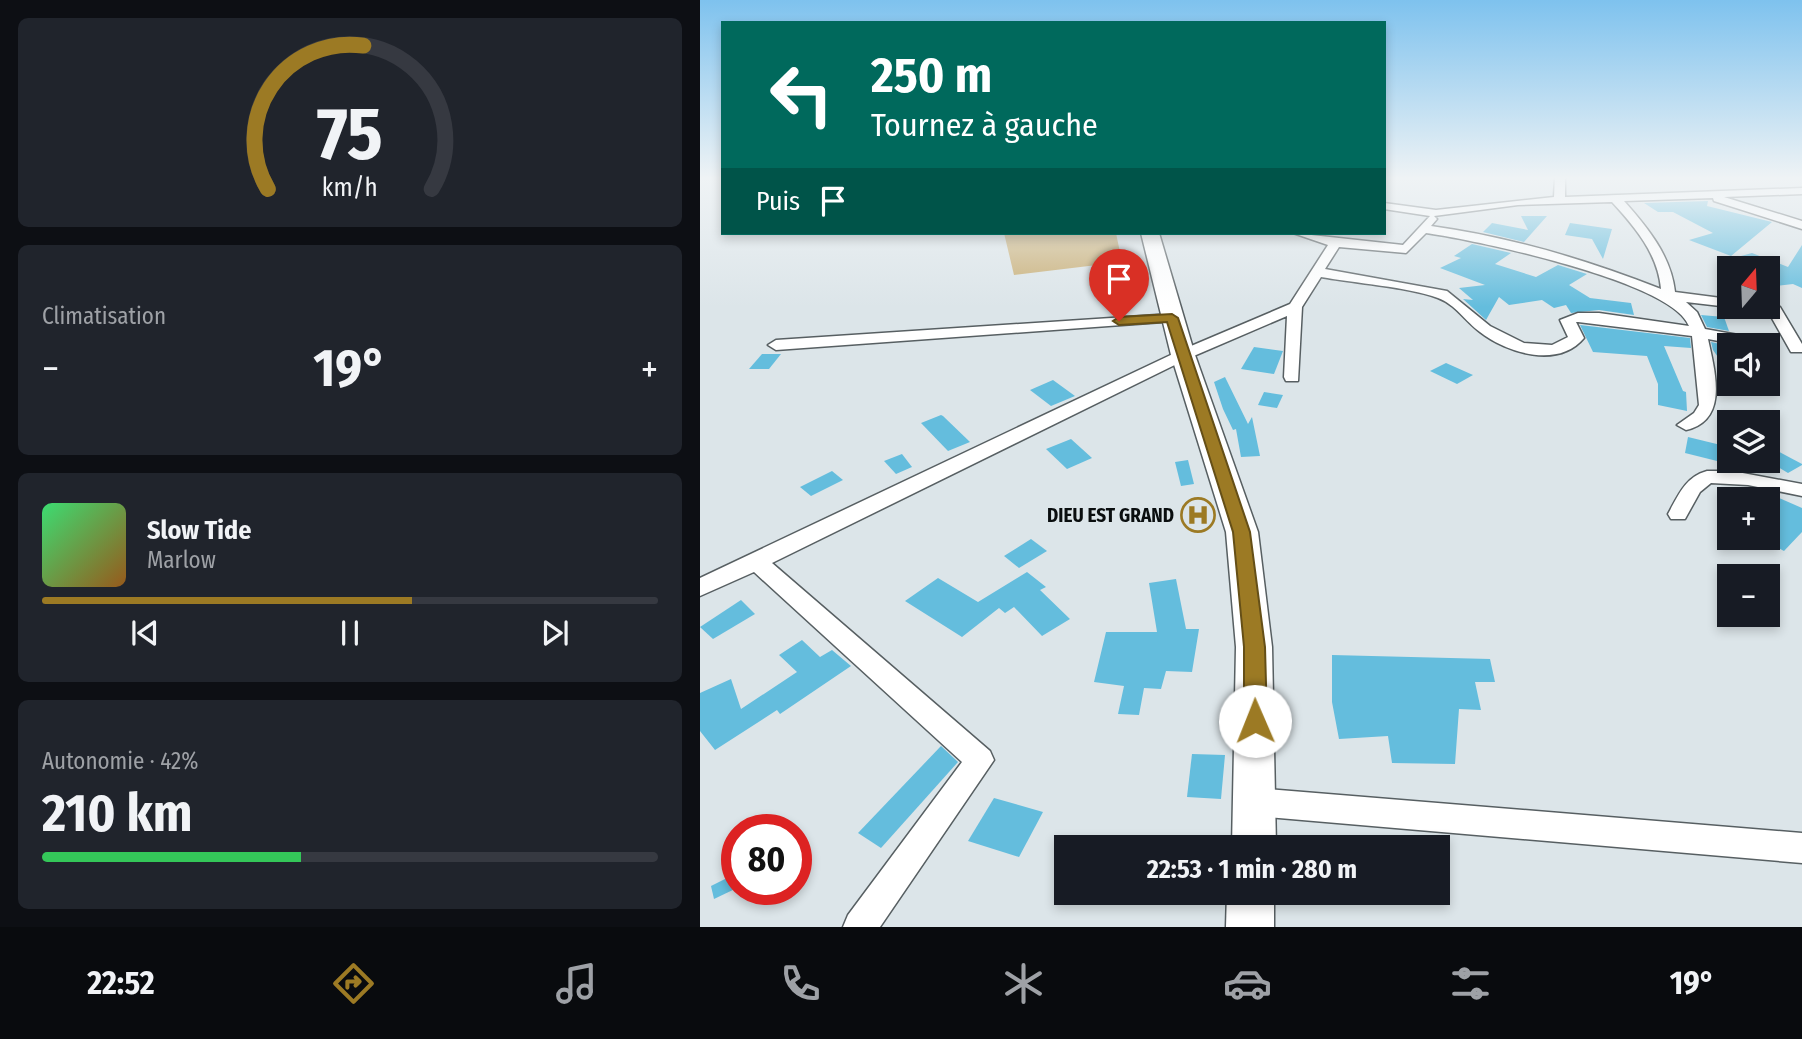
<!DOCTYPE html>
<html lang="fr">
<head>
<meta charset="utf-8">
<style>
	:root { --surface:#171b24; --page:#20242c; --text:#f1f3f6; --muted:#9ea1a6; --line:#363941; --accent:#9c7a24 }
	body { margin:0; font-family:"Fira Sans Condensed",sans-serif; background:var(--page); color:var(--text); height:100vh; display:flex; flex-direction:column; font-size:26px; white-space:nowrap }
	* { box-sizing:border-box; margin:0 }
	p { font-size:23px; color:var(--muted) }
	.icon { flex:none; width:38px; height:38px; fill:none; stroke:currentColor; stroke-width:2; stroke-linecap:round; stroke-linejoin:round }
	.map { position:relative; flex:1; overflow:hidden }
	.sheet { display:flex; flex-direction:column; gap:18px; padding:18px; background:#0d0f14; width:700px }
	.sheet>* { flex:none }
	.guide { position:absolute; left:21px; top:21px; width:665px; height:214px; border-radius:0px; box-shadow:0 4px 10px #0003; background:#00695c; color:#fff; overflow:hidden }
	.needle { width:46px; rotate:19deg }
	.buttons { position:absolute; left:1017px; top:256px; display:grid; gap:14px }
	.buttons a { display:grid; place-items:center; width:63px; height:63px; border-radius:0px; background:var(--surface); box-shadow:0 4px 10px #0003; font-size:35px }
	.speed { position:absolute; left:21px; top:814px; display:flex; gap:14px; font-size:35px; font-weight:700; text-align:center }
	.speed>* { display:grid; place-content:center; width:91px; height:91px; border-radius:50%; background:var(--surface); box-shadow:0 4px 10px #0003; line-height:1 }
	.speed .limit { border:10px solid #d22; background:#fff; color:#111 }
	.pin { position:absolute; display:grid; place-items:center; width:60px; height:60px; color:#fff; margin:-72px -30px; border-radius:50% 50% 50% 0; rotate:-45deg; box-shadow:0 0 7px #0007 }
	.pin .icon { rotate:45deg }
	.me { position:absolute; width:77px; margin:-38px; rotate:359deg; stroke-linejoin:round; filter:drop-shadow(0 0 5px #0008) }
	.turn { display:flex; align-items:center; gap:24px; height:147px; padding:0 35px; font-size:32px }
	.turn .icon { width:91px; height:91px; stroke-width:2.5 }
	.turn b { display:block; font-size:49px; line-height:60px }
	.then { display:flex; align-items:center; height:66px; padding:0 35px; background:#0003; gap:14px; font-size:26px }
	.big { font-size:52px; font-weight:700; line-height:1.1 }
	.sheet .card { flex:1; display:flex; flex-direction:column; justify-content:center; gap:10px; min-width:0; padding:0 24px; border-radius:10px; background:var(--page) }
	.sheet .dial { align-items:center; gap:0 }
	.dial svg { height:182px; overflow:visible; fill:none; stroke:var(--line); stroke-width:7; stroke-linecap:round; text-anchor:middle }
	.dial text { fill:var(--text); stroke:none }
	.song { display:flex; align-items:center; gap:21px }
	.cover { width:84px; height:84px; border-radius:10px; background:linear-gradient(135deg,hsl(140 70% 55%),hsl(30 70% 35%)) }
	.played { height:7px; border-radius:4px; background:linear-gradient(90deg,var(--accent) 60%,var(--line) 60%) }
	.keys { display:flex; justify-content:space-around; direction:ltr }
	.heat { display:flex; justify-content:space-between; align-items:center; font-size:38px; direction:ltr }
	.charge { height:10px; border-radius:5px; background:linear-gradient(90deg,#34c759 42%,var(--line) 0) }
	.trip { position:absolute; left:354px; top:835px; width:396px; height:70px; border-radius:0px; background:var(--surface); box-shadow:0 4px 10px #0003; font-weight:700; line-height:70px; text-align:center }
	.dock { display:flex; height:112px; justify-content:space-around; align-items:center; background:#090b0e; color:var(--muted) }
	.dock .icon { width:49px; height:49px }
	.dock .current { color:var(--accent) }
	.dock b { font-size:32px; color:var(--text) }
	main { display:flex; flex:1; min-height:0 }
	.map>svg:first-child { display:block }
	.green { fill:#c8ae75 }
	.building { fill:#64bddd }
	.lines { fill:none; stroke-linecap:round; stroke-linejoin:round }
	.minor-casing { stroke:#575f62; stroke-width:3 }
	.highway-casing { stroke:#575f62; stroke-width:3 }
	.minor { fill:#fff; fill-rule:evenodd }
	.highway { fill:#fff; fill-rule:evenodd }
	.route { fill:#9c7a24; stroke:#654f17; stroke-width:2 }
	.labels { text-anchor:middle; stroke-width:7; stroke-linejoin:round; paint-order:stroke }
	.poi-label { font-size:19px; font-weight:bold; fill:#0a0e0f; stroke:#dce5e9; text-anchor:end }
</style>
</head>
<body>
<main>
<section class="sheet">
<div class="card dial"><svg viewBox="0 0 100 80">
<path d="M14 69A42 42 0 1 1 86 69"/>
<path d="M14 69A42 42 0 0 1 56 6" stroke="#9c7a24"/>
<text x="50" y="56" font-size="32" font-weight="700">75</text>
<text x="50" y="72" font-size="11">km/h</text>
</svg></div>
<div class="card"><p>Climatisation</p>
<div class="heat"><a>−</a><b class="big">19°</b><a>+</a></div>
</div>
<div class="card">
<div class="song"><i class="cover"></i><div><b>Slow Tide</b><p>Marlow</p></div></div>
<div class="played"></div>
<div class="keys"><svg class="icon" aria-label="previous" viewBox="0 0 24 24"><path d="M18 5L8 12l10 7zM5 5v14"/></svg><svg class="icon" aria-label="pause" viewBox="0 0 24 24"><path d="M8 5v14M16 5v14"/></svg><svg class="icon" aria-label="next" viewBox="0 0 24 24"><path d="M6 5l10 7-10 7zM19 5v14"/></svg></div>
</div>
<div class="card"><p>Autonomie · 42%</p><b class="big">210 km</b><div class="charge"></div></div>
</section>
<div class="map">
<svg width="1102" height="927" viewBox="0 0 1102 927">
	<rect width="100%" height="100%" fill="#dce5e9"/>
	<polygon class="green" points="304,233 416,233 422,262 314,275"/>
	<g class="building">
		<polygon points="1008,201 1007,206 1072,222 1031,256 989,240 1013,233 973,212 958,212 944,203"/>
		<polygon points="821,216 847,216 824,242 783,232 792,223 828,230"/>
		<polygon points="870,223 912,229 903,259 892,239 865,235"/>
		<polygon points="772,244 811,253 795,264 836,277 858,265 887,274 869,285 890,298 931,303 934,315 899,310 871,313 866,305 854,308 842,300 809,305 799,297 786,320 763,299 773,300 759,288 785,285 740,268 761,258 754,256"/>
		<polygon points="1102,245 1102,288 1093,284 1075,286 1068,281 1068,268 1048,268 1030,259 1052,253 1088,267"/>
		<polygon points="1001,315 1024,317 1029,331 1007,327"/>
		<polygon points="880,325 990,338 991,348 964,346 983,391 986,392 987,411 958,405 958,384 947,356 893,352"/>
		<polygon points="1011,342 1029,346 1029,373 1013,350"/>
		<polygon points="554,347 583,351 574,374 541,369"/>
		<polygon points="62,354 81,354 69,369 49,369"/>
		<polygon points="746,363 773,375 757,384 730,371"/>
		<polygon points="525,377 548,424 552,417 560,456 541,457 536,429 533,430 523,409 514,382"/>
		<polygon points="353,380 375,396 351,406 330,390"/>
		<polygon points="564,392 583,395 577,408 558,405"/>
		<polygon points="241,415 243,416 270,442 248,451 221,423"/>
		<polygon points="988,437 1029,447 1029,464 985,453"/>
		<polygon points="371,439 392,458 367,469 346,449"/>
		<polygon points="1068,446 1102,464 1102,465 1088,473 1068,461"/>
		<polygon points="202,454 212,467 196,474 184,461"/>
		<polygon points="488,460 494,484 481,486 475,462"/>
		<polygon points="132,471 143,480 111,496 100,487"/>
		<polygon points="1068,493 1102,508 1102,532 1084,551 1068,542"/>
		<polygon points="331,539 347,551 319,568 304,556"/>
		<polygon points="327,572 346,587 340,590 370,619 342,636 314,607 305,613 299,608 262,637 205,601 238,578 278,602"/>
		<polygon points="476,579 486,629 499,629 492,672 466,671 461,689 444,688 439,715 418,714 424,686 394,682 406,632 457,632 449,583"/>
		<polygon points="41,600 55,614 13,639 0,627"/>
		<polygon points="102,640 120,657 132,650 151,666 80,714 77,710 15,750 0,731 0,693 31,679 41,709 97,672 79,655"/>
		<polygon points="632,655 790,659 795,682 775,682 781,710 759,709 755,764 692,763 688,736 639,739 632,702"/>
		<polygon points="241,746 258,762 181,848 158,833"/>
		<polygon points="492,754 525,755 521,799 487,797"/>
		<polygon points="294,798 343,812 319,857 268,841"/>
		<polygon points="37,873 37,888 14,899 11,886"/>
	</g>
	<g class="lines">
		<g class="minor-casing">
			<g id="minor">
				<path d="M855,177H865V197L1102,188V194L1024,197L1102,221V229L1014,201L1013,198L924,201C948,228 971,256 975,292L1029,299V306H1033L1029,307L986,302L997,312L1005,329L1066,340L1074,345L1068,349V345H1040L1008,339C1015,372 1029,420 986,430L977,425L994,413L999,405L992,336L878,322H876L884,338C858,369 807,353 780,332C766,322 755,304 738,298C708,287 654,283 621,277L602,307L598,381H586L584,377L587,316L489,358L72,563L290,751L294,760L180,927H143L148,915L262,762L54,572L0,596V578L477,352L590,304L628,245L593,233L703,245L730,216L684,209V203L736,210L854,197ZM912,202C935,227 958,254 961,289C888,260 810,237 731,226L737,219L734,216L818,205ZM726,233C775,240 972,281 989,326L899,313H878L860,320L868,337L852,345L824,343L790,326L747,291L625,269L639,247L706,253Z"/>
				<polygon points="1068,304 1080,307 1102,344 1102,352 1091,352 1069,313 1053,306 1068,306"/>
				<polygon points="472,314 477,315 477,321 76,350 68,345 76,340"/>
				<path d="M1007,471H1032L1102,484V496L1048,485L1011,483L1000,492L985,519H971L968,514C978,496 985,477 1007,471Z"/>
				<polygon points="556,788 1102,833 1102,863 556,816 546,812 541,802 546,792"/>
			</g>
		</g>
		<g class="highway-casing">
			<g id="highway">
				<polygon points="441,233 459,233 495,355 558,532 572,647 576,847 532,847 536,647 526,532 471,355"/>
				<polygon points="527,892 574,892 574,927 526,927"/>
			</g>
		</g>
		<use href="#minor" class="minor"/>
		<use href="#highway" class="highway"/>
	</g>
	<linearGradient id="sky" x2="0" y2="1"><stop stop-color="#7ec2ee"/><stop offset="0.58" stop-color="#eff3f5"/><stop offset="1" stop-color="#eff3f5" stop-opacity="0"/></linearGradient>
	<rect width="1102" height="307" fill="url(#sky)"/>
	<polygon class="route" points="472,314 478,318 550,532 565,647 567,721 563,728 555,731 548,728 544,721 544,647 533,532 467,322 419,325 413,321 419,317"/>
	<defs>
		<g id="hospital-ring" transform="scale(1.75)"><circle r="9.5" fill="#dce5e9" stroke="#9c7a24" stroke-width="1.5"/><path d="M-5-5h3v3.5h4V-5h3V5h-3V1.5h-4V5h-3Z" fill="#9c7a24"/></g>
	</defs>
	<g fill-rule="evenodd">
		<use href="#hospital-ring" x="498" y="515"/>
	</g>
	<g class="labels">
		<g class="poi-label">
			<text x="474" y="522">DIEU EST GRAND</text>
		</g>
	</g>
</svg>
<div class="buttons">
<a><svg class="needle" viewBox="-14 -14 28 28"><path d="M0-13l5 13h-10z" fill="#e53935"/><path d="M0 13l5-13h-10z" fill="#9ea1a6"/></svg></a>
<a><svg class="icon" aria-label="sound" viewBox="0 0 24 24"><path d="M4 9h4l5-4v14l-5-4H4zM17 9q2 3 0 6"/></svg></a>
<a><svg class="icon" aria-label="layers" viewBox="0 0 24 24"><path d="M12 4l9 5-9 5-9-5zM3 14l9 5 9-5"/></svg></a>
<a>+</a>
<a>−</a>
</div>
<div class="speed"><div class="limit">80</div></div>
<div class="pin" style="left:419px;top:321px;background:#d93025"><svg class="icon" aria-label="arrive" viewBox="0 0 24 24"><path d="M6 21V4h12l-3 4 3 4H6"/></svg></div>
<svg class="me" style="left:555px;top:721px" viewBox="-20 -20 40 40"><circle r="19" fill="#fff"/><path d="M0-13L10 11 0 6-10 11z" fill="#9c7a24"/></svg>
<div class="trip">22:53 · 1 min · 280 m</div>
<div class="guide">
<div class="turn"><svg class="icon" aria-label="left" viewBox="0 0 24 24"><path d="M17 20v-9H6M10 6l-5 5 5 5"/></svg><div><b>250 m</b>Tournez à gauche</div></div>
<div class="then">Puis<svg class="icon" aria-label="arrive" viewBox="0 0 24 24"><path d="M6 21V4h12l-3 4 3 4H6"/></svg></div>
</div>
</div>
</main>
<nav class="dock">
<b>22:52</b>
<svg class="icon current" aria-label="directions" viewBox="0 0 24 24"><path d="M12 3l9 9-9 9-9-9zM9 14v-3h6M13 9l2 2-2 2"/></svg>
<svg class="icon" aria-label="music" viewBox="0 0 24 24"><path d="M9 18V5l10-2v13"/><circle cx="6" cy="18" r="3"/><circle cx="16" cy="16" r="3"/></svg>
<svg class="icon" aria-label="phone" viewBox="0 0 24 24"><path d="M5 4h4l2 5-3 2q2 4 5 5l2-3 5 2v4C11 20 4 13 5 4z"/></svg>
<svg class="icon" aria-label="climate" viewBox="0 0 24 24"><path d="M12 3v18M4 7l16 10M4 17L20 7"/></svg>
<svg class="icon" aria-label="car" viewBox="0 0 24 24"><path d="M5 17H2v-5l4-1 3-4h7l3 4 3 1v5h-3M9 17h6M6 11h13"/><circle cx="7" cy="17" r="2"/><circle cx="17" cy="17" r="2"/></svg>
<svg class="icon" aria-label="filters" viewBox="0 0 24 24"><path d="M4 7h16M4 17h16"/><circle cx="9" cy="7" r="2"/><circle cx="15" cy="17" r="2"/></svg>
<b>19°</b>
</nav>
</body>
</html>
